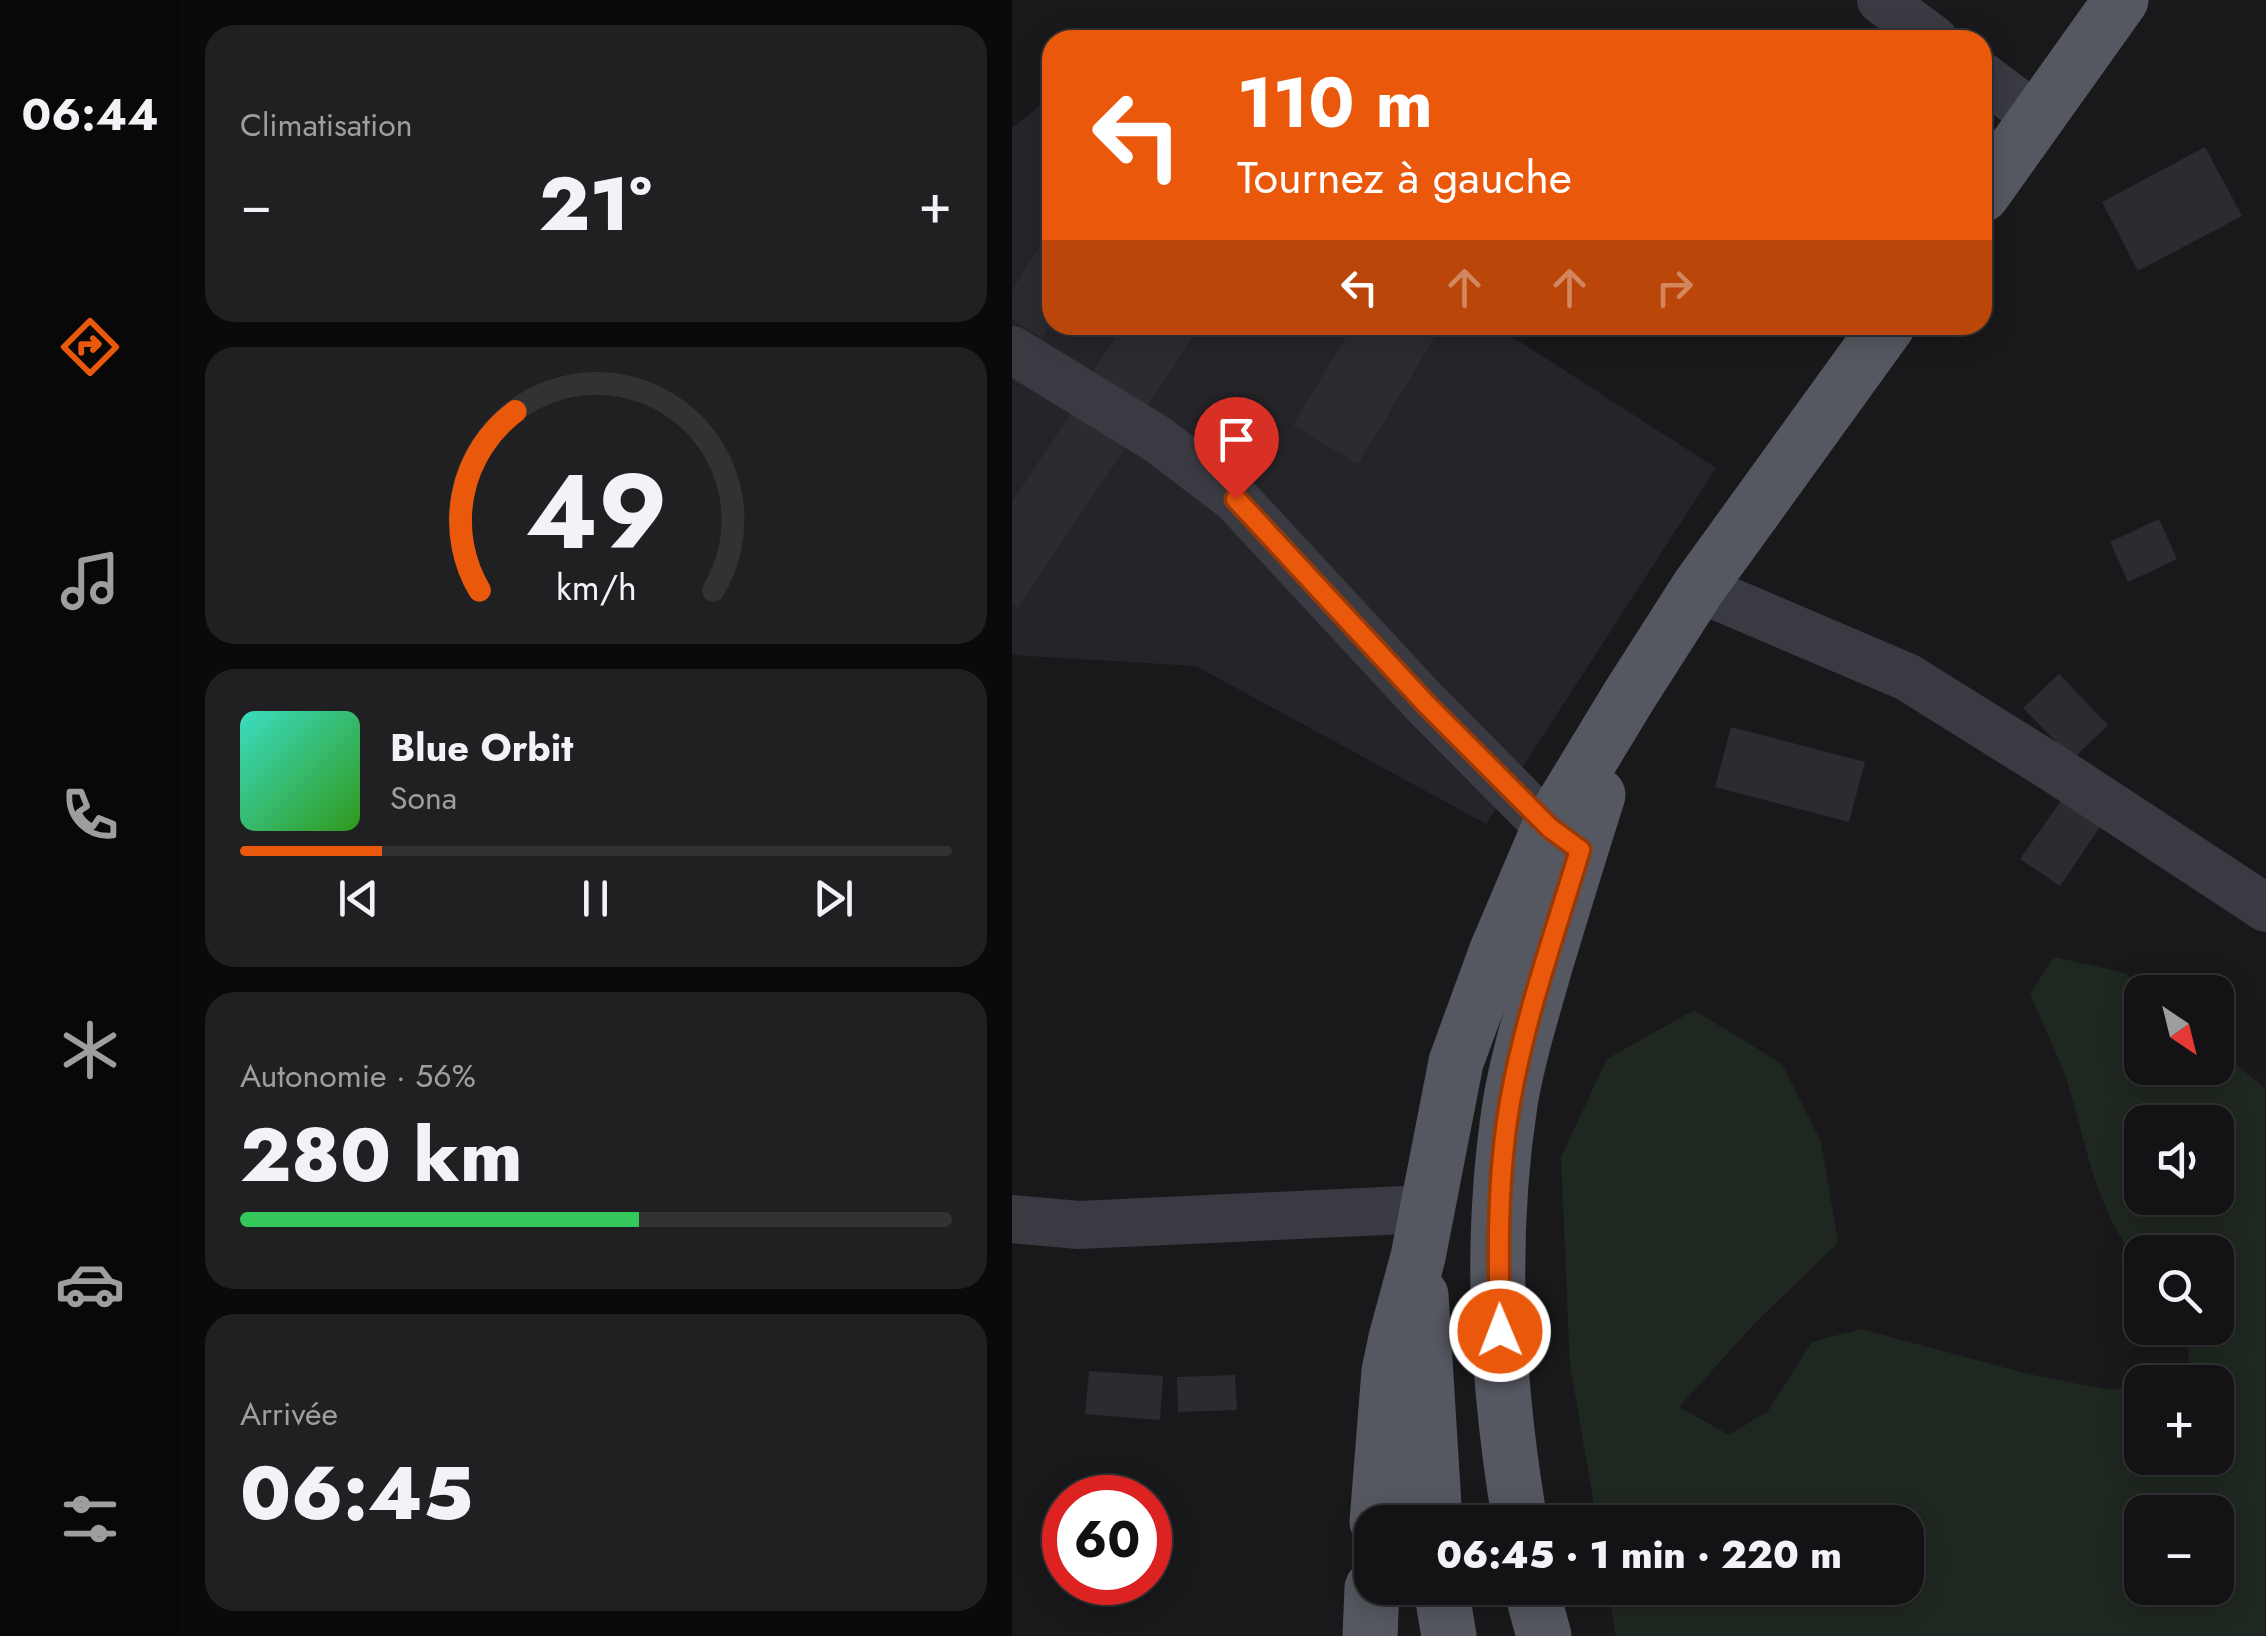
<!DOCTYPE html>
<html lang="fr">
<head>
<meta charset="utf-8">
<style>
	:root { --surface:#131315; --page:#202022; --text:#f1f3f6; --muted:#9d9ea0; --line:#323234; --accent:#ea580c }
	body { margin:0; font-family:Jost,sans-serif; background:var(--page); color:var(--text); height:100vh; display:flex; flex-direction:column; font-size:38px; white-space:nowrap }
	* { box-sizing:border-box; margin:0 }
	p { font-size:32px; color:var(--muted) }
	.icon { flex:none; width:55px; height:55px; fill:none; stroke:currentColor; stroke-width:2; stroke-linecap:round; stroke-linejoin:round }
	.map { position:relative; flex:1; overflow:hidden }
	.details { display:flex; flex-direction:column; gap:25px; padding:25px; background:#0a0a0c; width:832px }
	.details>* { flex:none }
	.banner { position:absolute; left:30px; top:30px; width:950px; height:305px; border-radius:30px; box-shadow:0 5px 25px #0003,0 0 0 2px var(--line); background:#ea580c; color:#fff; overflow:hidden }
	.needle { width:65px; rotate:145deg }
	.tools { position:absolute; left:1112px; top:975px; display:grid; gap:20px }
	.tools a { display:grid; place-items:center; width:110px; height:110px; border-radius:20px; background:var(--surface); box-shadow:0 5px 25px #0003,0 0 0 2px var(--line); font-size:50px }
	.speed { position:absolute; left:30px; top:1475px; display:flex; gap:20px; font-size:50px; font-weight:700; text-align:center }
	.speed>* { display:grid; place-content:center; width:130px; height:130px; border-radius:50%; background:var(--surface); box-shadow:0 5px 25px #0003,0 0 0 2px var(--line); line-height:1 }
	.speed .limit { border:15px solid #d22; background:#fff; color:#111 }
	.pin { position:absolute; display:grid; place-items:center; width:85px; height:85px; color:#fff; margin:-102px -42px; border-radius:50% 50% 50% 0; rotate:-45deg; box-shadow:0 0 10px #0007 }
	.pin .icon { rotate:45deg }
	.me { position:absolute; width:110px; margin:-55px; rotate:359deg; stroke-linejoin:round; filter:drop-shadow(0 0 8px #0008) }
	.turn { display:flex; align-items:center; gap:35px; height:210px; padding:0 30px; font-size:45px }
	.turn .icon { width:130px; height:130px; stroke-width:2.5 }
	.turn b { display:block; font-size:70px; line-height:85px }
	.lanes { display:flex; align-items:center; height:95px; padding:0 30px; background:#0003; justify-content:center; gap:50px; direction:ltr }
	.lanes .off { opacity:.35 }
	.big { font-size:75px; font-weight:800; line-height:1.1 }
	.details .card { flex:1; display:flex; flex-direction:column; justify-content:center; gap:15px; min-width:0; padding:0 35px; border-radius:30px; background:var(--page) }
	.details .dial { align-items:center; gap:0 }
	.dial svg { height:260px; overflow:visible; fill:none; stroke:var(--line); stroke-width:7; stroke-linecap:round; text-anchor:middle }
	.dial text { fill:var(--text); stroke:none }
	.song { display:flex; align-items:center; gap:30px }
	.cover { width:120px; height:120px; border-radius:15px; background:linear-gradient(135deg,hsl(170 70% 55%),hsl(110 70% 35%)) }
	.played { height:10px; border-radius:5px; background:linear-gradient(90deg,var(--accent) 20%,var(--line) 20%) }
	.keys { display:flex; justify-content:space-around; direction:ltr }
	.heat { display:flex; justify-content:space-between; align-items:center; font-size:55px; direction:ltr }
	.charge { height:15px; border-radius:8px; background:linear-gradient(90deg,#34c759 56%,var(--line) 0) }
	.trip { position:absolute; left:342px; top:1505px; width:570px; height:100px; border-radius:30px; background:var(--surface); box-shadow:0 5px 25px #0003,0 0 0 2px var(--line); font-weight:800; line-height:100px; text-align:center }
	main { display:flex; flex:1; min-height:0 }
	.tabs { display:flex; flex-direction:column; width:180px; justify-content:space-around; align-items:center; background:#080808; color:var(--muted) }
	.tabs .icon { width:70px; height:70px }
	.tabs .selected { color:var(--accent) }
	.tabs b { font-size:45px; color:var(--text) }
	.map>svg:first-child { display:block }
	.built { fill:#252529 }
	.green { fill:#1f2820; fill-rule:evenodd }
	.building { fill:#2c2c30 }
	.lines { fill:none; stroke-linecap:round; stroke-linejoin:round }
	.minor { stroke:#3a3b42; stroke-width:48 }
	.major { stroke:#565861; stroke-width:55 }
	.route-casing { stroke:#983908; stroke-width:25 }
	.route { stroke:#ea580c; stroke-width:18 }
</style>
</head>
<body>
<main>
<nav class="tabs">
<b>06:44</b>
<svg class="icon selected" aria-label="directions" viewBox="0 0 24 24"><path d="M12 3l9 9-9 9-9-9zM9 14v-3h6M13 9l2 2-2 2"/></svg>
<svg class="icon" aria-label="music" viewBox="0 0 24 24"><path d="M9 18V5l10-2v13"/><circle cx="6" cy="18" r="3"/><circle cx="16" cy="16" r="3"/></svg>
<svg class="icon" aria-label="phone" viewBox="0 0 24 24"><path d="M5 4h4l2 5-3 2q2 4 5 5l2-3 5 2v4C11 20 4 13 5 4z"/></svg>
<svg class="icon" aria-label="climate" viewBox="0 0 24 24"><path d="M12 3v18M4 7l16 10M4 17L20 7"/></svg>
<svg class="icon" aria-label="car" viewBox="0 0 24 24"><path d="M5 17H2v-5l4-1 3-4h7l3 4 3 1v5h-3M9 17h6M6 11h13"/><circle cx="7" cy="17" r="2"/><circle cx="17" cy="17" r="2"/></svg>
<svg class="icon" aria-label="filters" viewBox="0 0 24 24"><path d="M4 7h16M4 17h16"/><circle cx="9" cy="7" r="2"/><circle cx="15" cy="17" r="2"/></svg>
</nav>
<section class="details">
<div class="card"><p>Climatisation</p>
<div class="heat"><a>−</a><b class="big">21°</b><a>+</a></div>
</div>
<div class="card dial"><svg viewBox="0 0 100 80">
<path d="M14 69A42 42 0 1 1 86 69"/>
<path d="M14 69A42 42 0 0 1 25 14" stroke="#ea580c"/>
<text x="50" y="56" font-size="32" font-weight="700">49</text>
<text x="50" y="72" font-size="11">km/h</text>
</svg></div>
<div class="card">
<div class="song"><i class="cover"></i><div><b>Blue Orbit</b><p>Sona</p></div></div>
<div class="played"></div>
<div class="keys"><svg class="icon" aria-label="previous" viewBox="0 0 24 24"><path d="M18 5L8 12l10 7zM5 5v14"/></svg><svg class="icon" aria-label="pause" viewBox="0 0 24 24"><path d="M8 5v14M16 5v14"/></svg><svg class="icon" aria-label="next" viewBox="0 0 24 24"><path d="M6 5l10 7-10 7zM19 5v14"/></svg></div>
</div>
<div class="card"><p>Autonomie · 56%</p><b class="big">280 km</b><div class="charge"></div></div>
<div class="card"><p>Arrivée</p><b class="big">06:45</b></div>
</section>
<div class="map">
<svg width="1254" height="1636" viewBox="0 0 1254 1636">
	<rect width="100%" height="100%" fill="#19191c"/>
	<polygon class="built" points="40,96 40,325 482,325 704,468 474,824 184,666 0,655 0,128"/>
	<path class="green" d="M1042,957L1113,973L1137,992H1130V1068H1205V1049L1253,1088V1636H604L596,1588H895V1522H585L558,1365L549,1157L595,1059L682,1010L770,1064L809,1142L826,1243L744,1322L667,1407L717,1435L756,1411L800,1342L849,1329L1016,1374L1097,1390L1130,1385V1458H1205V1382H1143L1177,1365L1175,1328H1205V1252H1130V1268C1083,1210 1076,1149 1055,1081C1045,1052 1030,1023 1018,994ZM1130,1122H1205V1198H1130ZM1205,1512V1588H1130V1512Z"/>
	<g class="building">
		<polygon points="1193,147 1230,216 1126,271 1090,202"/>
		<polygon points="40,227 40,321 30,338 0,319 0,290"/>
		<polygon points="112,325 189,325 133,409 79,374"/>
		<polygon points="341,325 430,325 346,464 281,425"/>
		<polygon points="62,409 116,444 6,608 0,604 0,502"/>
		<polygon points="1147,519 1165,559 1116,582 1098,542"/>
		<polygon points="1047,674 1096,725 1061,759 1011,708"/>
		<polygon points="719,727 853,762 837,822 703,787"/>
		<polygon points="1051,798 1090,824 1048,886 1008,859"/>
		<polygon points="77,1371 151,1376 148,1420 73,1414"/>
		<polygon points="223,1375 225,1410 166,1412 165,1377"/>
	</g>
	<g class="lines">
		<g class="minor">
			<polyline points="869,0 922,40"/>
			<polyline points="970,76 1026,118"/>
			<polyline points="0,350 145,439 224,499 414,704 537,828 565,848"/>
			<polyline points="686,588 895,677 1044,770 1254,908"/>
			<polyline points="0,1219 67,1225 415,1209"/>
		</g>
		<g class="major">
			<polyline points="970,195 1109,0"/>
			<polyline points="409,1295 423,1522"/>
			<polyline points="365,1522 377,1371 384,1338 406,1257 444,1062 485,950 537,828 617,696 686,588 876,325"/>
			<path d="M508,1522C485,1386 477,1241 498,1104C506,1056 521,1009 534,963C551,907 568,851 586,795"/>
			<polyline points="429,1588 437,1636"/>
			<polyline points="519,1588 532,1636"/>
			<polyline points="358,1636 360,1588"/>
		</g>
	</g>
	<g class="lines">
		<g class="route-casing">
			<path id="route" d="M224,499L414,704L538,828L568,850C543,933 513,1016 498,1102C485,1177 486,1254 488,1331"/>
		</g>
		<use href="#route" class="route"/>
	</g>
</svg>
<div class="tools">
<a><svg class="needle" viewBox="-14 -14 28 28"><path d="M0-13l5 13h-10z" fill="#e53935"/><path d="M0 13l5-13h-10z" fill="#9d9ea0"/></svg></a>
<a><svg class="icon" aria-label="sound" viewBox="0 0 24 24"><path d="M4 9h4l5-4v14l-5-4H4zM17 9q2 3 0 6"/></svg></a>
<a><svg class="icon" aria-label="search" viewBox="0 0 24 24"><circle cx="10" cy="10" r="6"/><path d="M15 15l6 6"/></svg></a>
<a>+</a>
<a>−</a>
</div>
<div class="speed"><div class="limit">60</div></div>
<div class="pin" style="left:224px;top:499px;background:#d93025"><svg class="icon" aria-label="arrive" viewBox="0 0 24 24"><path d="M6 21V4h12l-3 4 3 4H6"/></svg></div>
<svg class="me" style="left:488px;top:1331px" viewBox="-20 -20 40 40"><circle r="17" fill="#ea580c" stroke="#fff" stroke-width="3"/><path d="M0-11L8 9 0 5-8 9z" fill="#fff"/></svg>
<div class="trip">06:45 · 1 min · 220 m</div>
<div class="banner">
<div class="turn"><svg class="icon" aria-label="left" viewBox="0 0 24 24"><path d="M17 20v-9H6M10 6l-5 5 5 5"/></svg><div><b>110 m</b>Tournez à gauche</div></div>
<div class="lanes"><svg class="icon" aria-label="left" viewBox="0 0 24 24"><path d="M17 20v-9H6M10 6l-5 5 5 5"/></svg><svg class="icon off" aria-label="ahead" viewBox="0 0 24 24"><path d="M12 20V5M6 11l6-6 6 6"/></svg><svg class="icon off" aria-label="ahead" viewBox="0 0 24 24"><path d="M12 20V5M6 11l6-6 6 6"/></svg><svg class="icon off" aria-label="right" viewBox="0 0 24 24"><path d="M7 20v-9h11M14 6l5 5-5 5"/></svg></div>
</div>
</div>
</main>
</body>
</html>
